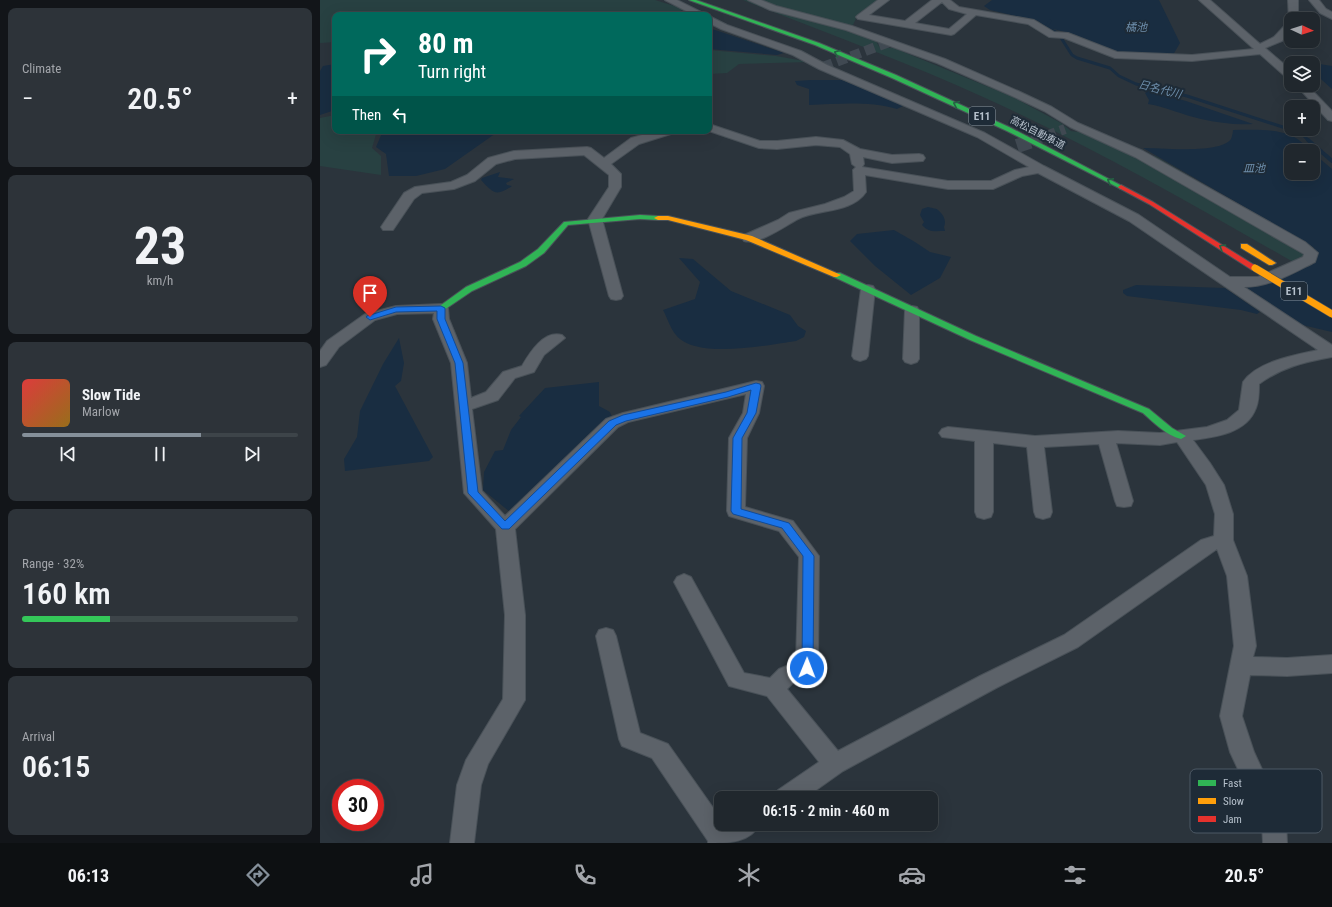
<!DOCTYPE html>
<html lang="en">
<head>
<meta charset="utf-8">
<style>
	:root { --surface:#20272d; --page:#2d3339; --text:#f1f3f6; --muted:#a2a5aa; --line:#3d4449; --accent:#85909a }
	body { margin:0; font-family:"Roboto Condensed","Noto Sans JP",sans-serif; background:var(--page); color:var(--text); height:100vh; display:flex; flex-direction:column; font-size:15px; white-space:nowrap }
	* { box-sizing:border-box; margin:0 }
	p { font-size:13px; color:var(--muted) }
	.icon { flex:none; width:22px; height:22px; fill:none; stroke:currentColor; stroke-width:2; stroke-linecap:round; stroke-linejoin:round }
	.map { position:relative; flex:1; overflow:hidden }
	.side { display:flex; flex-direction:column; gap:8px; padding:8px; background:#121519; width:320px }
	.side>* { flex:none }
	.top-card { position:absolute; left:12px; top:12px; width:380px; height:122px; border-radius:8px; box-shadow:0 4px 16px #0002,0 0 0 1px var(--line); background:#00695c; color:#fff; overflow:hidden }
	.needle { width:26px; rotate:94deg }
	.buttons { position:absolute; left:964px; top:12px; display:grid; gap:8px }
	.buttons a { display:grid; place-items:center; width:36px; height:36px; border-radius:8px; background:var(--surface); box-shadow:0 4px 16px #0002,0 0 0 1px var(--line); font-size:20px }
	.speed { position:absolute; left:12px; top:779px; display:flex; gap:8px; font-size:20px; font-weight:700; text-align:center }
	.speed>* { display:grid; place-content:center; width:52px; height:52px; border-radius:50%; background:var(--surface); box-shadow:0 4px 16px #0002,0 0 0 1px var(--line); line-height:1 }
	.speed .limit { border:6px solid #d22; background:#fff; color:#111 }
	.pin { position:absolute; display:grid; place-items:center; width:34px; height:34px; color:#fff; margin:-41px -17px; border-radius:50% 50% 50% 0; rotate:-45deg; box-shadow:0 0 4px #0007 }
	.pin .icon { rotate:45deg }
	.me { position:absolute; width:44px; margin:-22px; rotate:1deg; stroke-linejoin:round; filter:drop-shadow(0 0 3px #0008) }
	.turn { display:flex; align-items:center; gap:14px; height:84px; padding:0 20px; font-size:18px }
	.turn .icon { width:52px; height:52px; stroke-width:2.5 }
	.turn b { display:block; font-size:28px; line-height:34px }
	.then { display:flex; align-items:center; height:38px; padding:0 20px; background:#0003; gap:8px; font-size:15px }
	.big { font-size:30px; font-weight:600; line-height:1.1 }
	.side .tile { flex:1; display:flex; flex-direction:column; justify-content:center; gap:6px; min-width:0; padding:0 14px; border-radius:8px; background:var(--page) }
	.side .dial { align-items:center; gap:0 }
	.dial b { font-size:52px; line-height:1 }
	.song { display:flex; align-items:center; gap:12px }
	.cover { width:48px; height:48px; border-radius:6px; background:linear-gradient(135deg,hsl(0 70% 55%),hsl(40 70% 35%)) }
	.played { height:4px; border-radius:2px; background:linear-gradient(90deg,var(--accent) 65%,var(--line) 65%) }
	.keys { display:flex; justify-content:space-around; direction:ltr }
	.heat { display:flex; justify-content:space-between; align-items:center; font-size:22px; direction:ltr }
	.charge { height:6px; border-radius:3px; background:linear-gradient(90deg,#34c759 32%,var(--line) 0) }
	.trip { position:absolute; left:394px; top:791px; width:224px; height:40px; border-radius:8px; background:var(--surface); box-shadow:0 4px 16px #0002,0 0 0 1px var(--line); font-weight:600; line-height:40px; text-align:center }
	.menu { display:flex; height:64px; justify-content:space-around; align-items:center; background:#0d1012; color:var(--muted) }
	.menu .icon { width:28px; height:28px }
	.menu .selected { color:var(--accent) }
	.menu b { font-size:18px; color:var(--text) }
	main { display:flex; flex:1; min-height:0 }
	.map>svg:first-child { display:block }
	.green { fill:#284142 }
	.water { fill:#192d41 }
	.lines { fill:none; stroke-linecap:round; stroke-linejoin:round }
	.stream-far1 { stroke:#192d41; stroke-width:3 }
	.stream { stroke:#192d41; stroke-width:4 }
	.street-tunnel-far1 { stroke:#404952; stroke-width:10; stroke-dasharray:10 5; stroke-linecap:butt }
	.street-tunnel { stroke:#404952; stroke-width:14; stroke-dasharray:14 6; stroke-linecap:butt }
	.street-casing { stroke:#495158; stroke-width:2 }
	.fast-casing { stroke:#495158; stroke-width:2 }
	.slow-casing { stroke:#495158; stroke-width:2 }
	.jam-casing { stroke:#495158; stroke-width:2 }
	.street { fill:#5c6269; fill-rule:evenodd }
	.fast { fill:#30b455; fill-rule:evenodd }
	.slow { fill:#ff9f0a; fill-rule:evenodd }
	.jam { fill:#e5322d; fill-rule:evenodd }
	.slow-bridge-casing { stroke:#485057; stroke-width:8; stroke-linecap:butt }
	.slow-bridge { stroke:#ff9f0a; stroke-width:7 }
	.oneway { stroke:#256243 }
	.route { fill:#1a73e8; stroke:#114b97 }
	.labels { text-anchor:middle; stroke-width:4; stroke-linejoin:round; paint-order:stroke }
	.far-street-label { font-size:10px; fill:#b6c1cc; stroke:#1e2b37 }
	.far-water-label { font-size:11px; font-style:italic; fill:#6e8fac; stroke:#1e2b37 }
	.shield { fill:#1e2b37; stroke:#88949f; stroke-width:1 }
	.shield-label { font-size:11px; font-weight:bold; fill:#b6c1cc }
	.key { fill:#1e2b37; stroke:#4c5864; stroke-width:1 }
	.key-label { font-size:11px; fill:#b6c1cc }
</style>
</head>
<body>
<main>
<section class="side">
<div class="tile"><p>Climate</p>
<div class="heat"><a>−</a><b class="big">20.5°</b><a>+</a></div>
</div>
<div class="tile dial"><b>23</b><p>km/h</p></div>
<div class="tile">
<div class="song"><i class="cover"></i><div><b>Slow Tide</b><p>Marlow</p></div></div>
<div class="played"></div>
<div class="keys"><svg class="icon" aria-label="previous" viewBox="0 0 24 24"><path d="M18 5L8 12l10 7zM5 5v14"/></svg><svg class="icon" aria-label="pause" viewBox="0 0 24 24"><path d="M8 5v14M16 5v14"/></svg><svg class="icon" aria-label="next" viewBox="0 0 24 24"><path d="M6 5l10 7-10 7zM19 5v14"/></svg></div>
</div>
<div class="tile"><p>Range · 32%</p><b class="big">160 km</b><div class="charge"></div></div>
<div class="tile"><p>Arrival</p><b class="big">06:15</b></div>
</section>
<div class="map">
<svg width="1012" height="843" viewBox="0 0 1012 843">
	<rect width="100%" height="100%" fill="#2b343c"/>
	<g class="green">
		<polygon points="0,0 335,0 364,9 351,15 15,15 15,42 0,43"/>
		<path d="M423,0H558L538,14L533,25L521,24L518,28L556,41L560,48H574L693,97L741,123L751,131L767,133L820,159L835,156L975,238L986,256L975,263C873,205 771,146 663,97C584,61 503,32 423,0Z"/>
		<polygon points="389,50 456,56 490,62 419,64 407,73 389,74"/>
		<polygon points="15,115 15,131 57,131 52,148 61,156 61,175 0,166 0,118"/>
	</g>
	<g class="water">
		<polygon points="672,0 839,0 860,43 853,55 808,55 761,41 756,35 726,27 718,21 670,10 664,6"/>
		<polygon points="389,28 464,53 457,55 389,49"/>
		<polygon points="993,63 1012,66 1012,89 993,72"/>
		<polygon points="15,64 15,110 0,115 0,71 3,66"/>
		<path d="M491,80H522L585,105L577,109C549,101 518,104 489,105V89L477,85L475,81Z"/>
		<path d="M828,91L866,101L933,124C915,125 899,123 881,119C863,115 846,107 828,104L829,100L825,93Z"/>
		<path d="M913,130C933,130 956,128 974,137C980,140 986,146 991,151H971V173H993V153L1012,169V332L978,324L923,285L945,283L987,266L996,259L997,254L993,247L823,148C841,148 901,154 911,139C912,137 913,132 913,130Z"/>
		<polygon points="61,131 179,131 125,169 96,176 69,176 66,154 56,147 62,133"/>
		<path d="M180,172L178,177L194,179L186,183L187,185L192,186C176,197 173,193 161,180L162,178Z"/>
		<path d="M608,207C610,208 616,208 618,210C623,214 627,221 624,227L625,231C615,231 609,233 602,225L604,222L600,215L602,209Z"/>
		<polygon points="574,230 595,242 610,252 631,257 620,278 591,295 555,266 530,241 537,234"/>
		<path d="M359,258L373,259L411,291L470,315L478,326L486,331L484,337L476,341C447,345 376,360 356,335C350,328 347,317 343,310L375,299L380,282Z"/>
		<polygon points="816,285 905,288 940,312 937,314 921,310 815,297 807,296 803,293 803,290"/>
		<polygon points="79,338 84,363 81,381 75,386 113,457 109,461 25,471 24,459 37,437 40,411 63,364"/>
		<polygon points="279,382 279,406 290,412 292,417 190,512 163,490 164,472 175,451 183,450 191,430 201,417 199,416 225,388"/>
	</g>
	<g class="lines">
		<polyline class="stream-far1" points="730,21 726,27 738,33 752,55 757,58 790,68 799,76 816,84 867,96 981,133 989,141"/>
		<polyline class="stream" points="988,140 1012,161"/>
		<g class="street-tunnel-far1">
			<polyline points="503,67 569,42"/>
			<polyline points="712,141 745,129"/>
		</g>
		<polyline class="street-tunnel" points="697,146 715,140"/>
		<g class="street-casing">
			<g id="street">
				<polygon points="345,0 357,0 387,15 374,15"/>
				<path d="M428,0H441L456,6L532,26L625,59L698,91L732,107L758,123L823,151L985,242L998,253L995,262C973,273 950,287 924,287L1012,345V357C985,362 962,367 939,384C939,392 939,401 936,408C927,433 896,437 873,440L890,463L904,485L913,514V540L927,576L936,646L933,657L967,658L1012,655V673L967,676L930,675L922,716L934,752L966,821L967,843H943L942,821L910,752L900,716L914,646L907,576L897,549L758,647L676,688L523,771L485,798H454L458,790L499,762L447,696L409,686L354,582L357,577L364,574L371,577L424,673L450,678L459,669L476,662L479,557L459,531L409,516L407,511L409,438L423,413L426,394L308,422L298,427L195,529L205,615V700L168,764L161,785L154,843H130L137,785L146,760L183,699L185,615L176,529L144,493L131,363L113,319L114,313L77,314L55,320L19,347L6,365L0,367V351L7,341L45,314L76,306L121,304L126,305L128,308L129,319L147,363L151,398L166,392L183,372L202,366C210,352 224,330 242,335L245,338L224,355L214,372L195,378L178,400L152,409L162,491L185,516L286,419L303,413L436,381L442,382L444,386L439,413L427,438L425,507L473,521L499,556L498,667L495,673L475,681L467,689L518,751L660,676L744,635L881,540L894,536L895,514L886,485L857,442L840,445L796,443L813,501L811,506L804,507L797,506L795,501L779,444L724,447L732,512L730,517L723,519L716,517L714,512L707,447L673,443V512L671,517L664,519L657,517L655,512V441L622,437L619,433L622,429L628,427L715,436L798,431L840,433L887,427L907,420L919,410L923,382C937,361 976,355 998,350L809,221L718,173L702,176L673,189H628L545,175L546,192C532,213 499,209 478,219C465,226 439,245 424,241L422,238L424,235L458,220L469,213L505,204L524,197L534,191L533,170L536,167L532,164L530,154L520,147L496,145L457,149L439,148L389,131V124L440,141H457L496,137L523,140L540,149L572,155L599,154L603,155L605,158L603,161L572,163L543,157L544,164L542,167L628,181H671L695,170L709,167L657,137L499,69L473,55L401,29L389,23V16L407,25L481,51L507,65L665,133L724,166L819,215L910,277H938L983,257L984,254L815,157L750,127L724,111L690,95L617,63L526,30L450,10Z"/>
				<path d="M558,0H569L549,15L585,21L612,0H630L639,7L714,20L734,32L748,33L797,52L872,55L934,49L879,0H890L940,44L954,37L969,21L968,0H978V19H971V31L962,41L945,48L971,70V79L967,78L940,54L872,61L795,58L744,38L729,37L708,24L656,15L634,34L631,35L538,19L536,17L538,15ZM622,2L629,9L647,14L629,29L595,23Z"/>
				<polygon points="989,0 999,0 1006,9 1012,12 1012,19 1000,13"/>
				<polygon points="976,85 987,85 1012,111 1012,121 1008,120"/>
				<polygon points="337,131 356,131 354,133 319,144 291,164 301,174 301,187 282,219 303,296 301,299 296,300 291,299 289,296 268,219 289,187 289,175 264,155 195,159 176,164 155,181 134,189 102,193 94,199 73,230 63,230 61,227 84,193 95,187 131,182 147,175 168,158 194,151 267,147 271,148 284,158 311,138"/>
				<polygon points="548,285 553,286 555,289 548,356 546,359 540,361 534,359 532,356 541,289 543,286"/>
				<polygon points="592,306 597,307 599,310 599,359 597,362 591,364 585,362 583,359 585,310 587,307"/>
				<path d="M286,628L293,630L296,636L320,733L348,744L401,819V824H440C430,843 409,843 388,843V841L332,758L302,746L299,739L276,636L279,630Z"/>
			</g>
		</g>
		<g class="fast-casing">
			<g id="fast">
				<polygon points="369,0 376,0 499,43 576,75 691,128 804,187 801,189 799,188 687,131 572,78 495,45"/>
				<polygon points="320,215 338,216 342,218 338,220 320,219 248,225 224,253 206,266 152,291 124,310 118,310 117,308 146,287 200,262 218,249 244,222"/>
				<path d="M514,273H520L656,336L829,409L852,428L866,436L861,439C846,435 834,423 823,413L650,340L514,277Z"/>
			</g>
		</g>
		<g class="slow-casing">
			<g id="slow">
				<polygon points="348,216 432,236 521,275 517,277 514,277 426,240 348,220 338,220 334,218 338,216"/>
				<polygon points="921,244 927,244 956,263 952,265 949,265 921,248"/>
			</g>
		</g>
		<g class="jam-casing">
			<polygon id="jam" points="801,185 833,202 939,268 935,270 932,270 829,204 799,188 798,187"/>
		</g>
		<use href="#street" class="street"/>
		<use href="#fast" class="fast"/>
		<use href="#slow" class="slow"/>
		<use href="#jam" class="jam"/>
		<g class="slow-bridge-casing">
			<polyline id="slow-bridge" points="935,268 1012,314"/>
		</g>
		<use href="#slow-bridge" class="slow-bridge"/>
	</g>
	<defs><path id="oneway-chevron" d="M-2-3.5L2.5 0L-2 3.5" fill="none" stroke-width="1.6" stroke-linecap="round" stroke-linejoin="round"/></defs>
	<g class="oneway">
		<use href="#oneway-chevron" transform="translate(517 53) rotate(-158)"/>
		<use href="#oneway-chevron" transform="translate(636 104) rotate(-156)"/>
		<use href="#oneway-chevron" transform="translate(790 181) rotate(-152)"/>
		<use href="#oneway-chevron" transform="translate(902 247) rotate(-148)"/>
	</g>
	<polygon class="route" points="121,306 125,308 125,319 143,363 158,492 185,521 289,421 303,415 406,392 436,383 440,384 441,386 436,413 422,438 421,509 469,523 494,556 493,668 491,671 487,672 483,671 482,668 483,556 462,528 413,514 411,511 413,438 427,413 431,390 408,397 306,421 296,425 189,529 182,529 148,493 135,363 117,319 117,311 76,312 50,320 46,317 47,316 76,307"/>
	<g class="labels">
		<g class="far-street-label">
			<text transform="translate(718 132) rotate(27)" y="4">高松自動車道</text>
		</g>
		<g class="far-water-label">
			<text x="816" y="31">橘池</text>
			<text transform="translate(840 89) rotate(14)" y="4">日名代川</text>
			<text x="934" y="172">皿池</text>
		</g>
		<g class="shield">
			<rect x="649" y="107" width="26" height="18" rx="3"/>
			<rect x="961" y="282" width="26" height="18" rx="3"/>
		</g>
		<g class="shield-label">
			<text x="662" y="120">E11</text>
			<text x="974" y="295">E11</text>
		</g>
	</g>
	<rect x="870" y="769" width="132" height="64" rx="6" class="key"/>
	<rect x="878" y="780" width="18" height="6" fill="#30b455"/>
	<rect x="878" y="798" width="18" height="6" fill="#ff9f0a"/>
	<rect x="878" y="816" width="18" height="6" fill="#e5322d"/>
	<g class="key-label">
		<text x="903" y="787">Fast</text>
		<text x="903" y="805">Slow</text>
		<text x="903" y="823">Jam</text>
	</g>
</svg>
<div class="buttons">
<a><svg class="needle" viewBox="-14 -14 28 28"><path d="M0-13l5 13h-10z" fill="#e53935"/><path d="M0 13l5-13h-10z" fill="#a2a5aa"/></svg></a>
<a><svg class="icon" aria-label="layers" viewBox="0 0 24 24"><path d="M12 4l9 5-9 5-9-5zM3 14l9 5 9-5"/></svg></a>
<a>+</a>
<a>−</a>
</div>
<div class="speed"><div class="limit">30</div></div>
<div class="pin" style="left:50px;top:317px;background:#d93025"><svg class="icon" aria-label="arrive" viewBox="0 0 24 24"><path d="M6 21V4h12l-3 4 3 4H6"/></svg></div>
<svg class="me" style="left:487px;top:668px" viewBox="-20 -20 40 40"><circle r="17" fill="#1a73e8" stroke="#fff" stroke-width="3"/><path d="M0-11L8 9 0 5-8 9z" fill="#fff"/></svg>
<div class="trip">06:15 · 2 min · 460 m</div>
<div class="top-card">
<div class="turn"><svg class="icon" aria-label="right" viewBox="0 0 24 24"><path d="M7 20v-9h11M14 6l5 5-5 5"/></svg><div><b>80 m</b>Turn right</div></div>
<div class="then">Then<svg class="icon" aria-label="left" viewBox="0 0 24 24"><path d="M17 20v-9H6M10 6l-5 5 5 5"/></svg></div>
</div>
</div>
</main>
<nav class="menu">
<b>06:13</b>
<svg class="icon selected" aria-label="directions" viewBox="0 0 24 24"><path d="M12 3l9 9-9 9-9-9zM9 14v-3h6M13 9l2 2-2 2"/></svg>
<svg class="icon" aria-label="music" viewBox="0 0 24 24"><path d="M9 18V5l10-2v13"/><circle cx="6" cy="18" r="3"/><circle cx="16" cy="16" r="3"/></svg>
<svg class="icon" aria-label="phone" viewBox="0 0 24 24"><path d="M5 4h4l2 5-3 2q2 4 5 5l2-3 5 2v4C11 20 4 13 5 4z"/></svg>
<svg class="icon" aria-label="climate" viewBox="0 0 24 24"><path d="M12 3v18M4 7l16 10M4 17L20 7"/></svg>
<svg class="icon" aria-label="car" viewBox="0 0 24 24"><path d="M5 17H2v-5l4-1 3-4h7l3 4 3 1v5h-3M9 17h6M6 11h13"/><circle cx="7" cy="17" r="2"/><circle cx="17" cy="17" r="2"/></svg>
<svg class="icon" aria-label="filters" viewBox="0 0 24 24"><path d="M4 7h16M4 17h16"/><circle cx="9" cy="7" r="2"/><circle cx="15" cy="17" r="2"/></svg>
<b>20.5°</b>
</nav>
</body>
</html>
